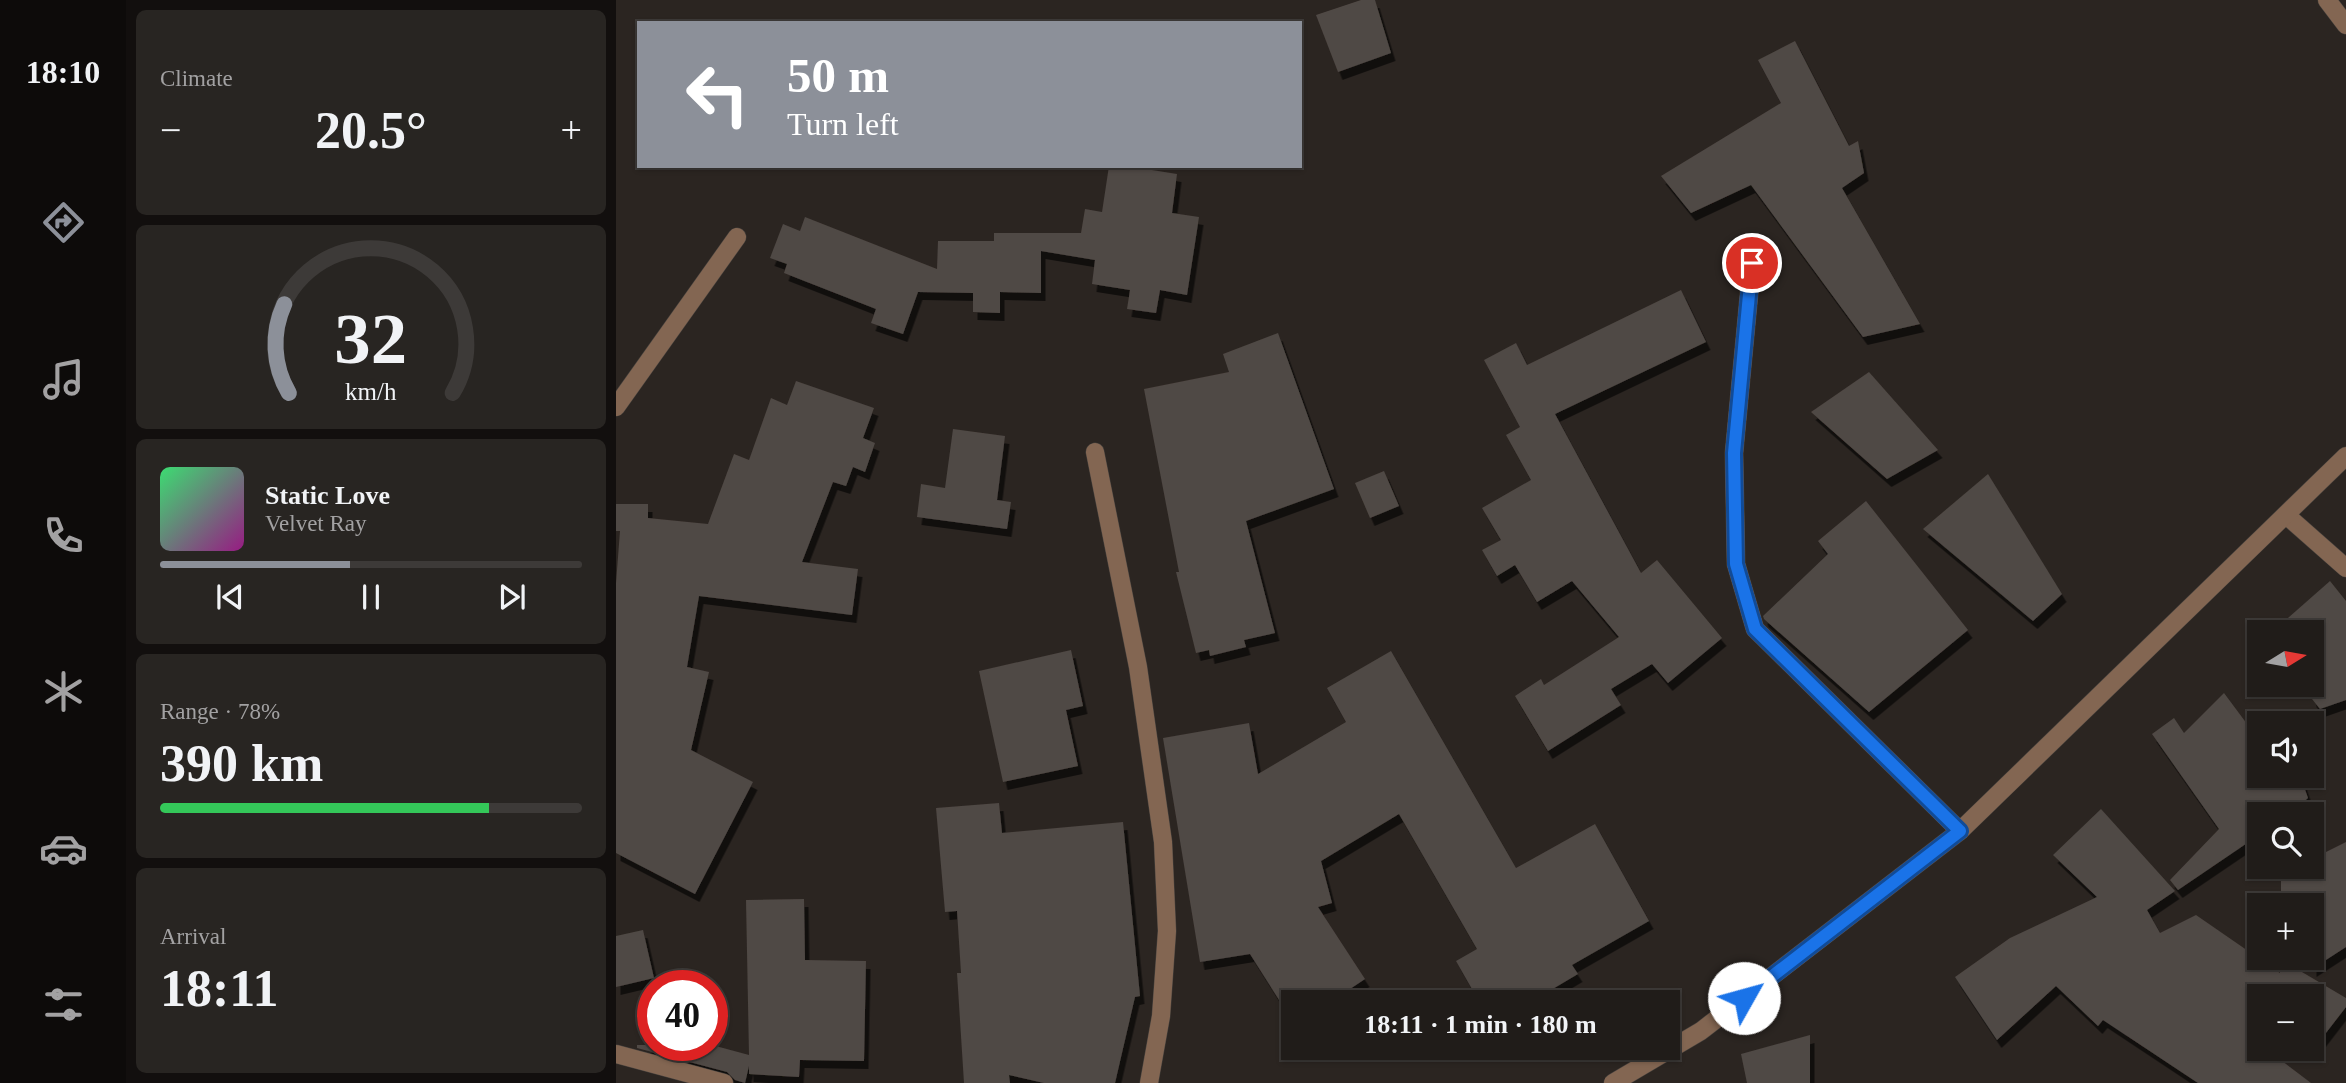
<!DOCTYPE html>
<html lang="en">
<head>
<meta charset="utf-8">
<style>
	:root { --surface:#201c19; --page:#282522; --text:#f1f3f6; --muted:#a2a1a2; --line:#3d3a38; --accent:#8c9099 }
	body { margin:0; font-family:Georgia,serif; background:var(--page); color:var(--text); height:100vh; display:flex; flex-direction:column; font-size:26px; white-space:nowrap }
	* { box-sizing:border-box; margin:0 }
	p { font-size:23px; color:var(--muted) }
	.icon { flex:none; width:38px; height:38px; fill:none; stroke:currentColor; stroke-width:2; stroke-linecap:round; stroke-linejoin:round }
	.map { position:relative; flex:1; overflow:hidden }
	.drawer { display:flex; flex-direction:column; gap:10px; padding:10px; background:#120f0e; width:490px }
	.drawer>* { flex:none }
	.top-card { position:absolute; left:21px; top:21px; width:665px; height:147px; border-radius:0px; box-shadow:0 2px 5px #0004,0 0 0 2px var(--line); background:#8c9099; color:#fff; overflow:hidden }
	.needle { width:46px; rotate:79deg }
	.fabs { position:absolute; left:1631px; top:620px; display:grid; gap:14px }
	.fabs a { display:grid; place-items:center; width:77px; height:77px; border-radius:0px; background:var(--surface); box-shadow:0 2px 5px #0004,0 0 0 2px var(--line); font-size:35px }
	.speed { position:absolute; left:21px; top:970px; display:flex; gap:14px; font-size:35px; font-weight:700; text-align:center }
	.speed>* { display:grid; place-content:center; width:91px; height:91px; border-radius:50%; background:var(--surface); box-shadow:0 2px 5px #0004,0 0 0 2px var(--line); line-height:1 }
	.speed .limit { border:10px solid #d22; background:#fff; color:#111 }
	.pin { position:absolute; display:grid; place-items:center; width:60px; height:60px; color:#fff; margin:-30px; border:4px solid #fff; border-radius:50%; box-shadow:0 2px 7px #0007 }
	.me { position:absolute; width:77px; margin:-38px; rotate:52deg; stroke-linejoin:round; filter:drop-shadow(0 0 5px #0008) }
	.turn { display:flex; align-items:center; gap:24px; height:147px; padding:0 35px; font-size:32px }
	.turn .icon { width:91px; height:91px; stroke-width:2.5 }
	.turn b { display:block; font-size:49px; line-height:60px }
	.big { font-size:52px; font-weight:600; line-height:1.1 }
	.drawer .widget { flex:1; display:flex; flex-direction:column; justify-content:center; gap:10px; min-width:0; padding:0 24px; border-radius:10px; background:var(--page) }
	.drawer .dial { align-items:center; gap:0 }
	.dial svg { height:182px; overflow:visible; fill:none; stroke:var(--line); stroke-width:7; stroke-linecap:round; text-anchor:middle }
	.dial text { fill:var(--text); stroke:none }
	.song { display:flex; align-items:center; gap:21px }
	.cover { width:84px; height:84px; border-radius:10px; background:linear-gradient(135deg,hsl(140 70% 55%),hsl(310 70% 35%)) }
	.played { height:7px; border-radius:4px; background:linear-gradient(90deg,var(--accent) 45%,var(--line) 45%) }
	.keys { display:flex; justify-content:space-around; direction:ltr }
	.heat { display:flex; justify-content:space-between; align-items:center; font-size:38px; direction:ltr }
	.charge { height:10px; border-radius:5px; background:linear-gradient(90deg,#34c759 78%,var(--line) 0) }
	.trip { position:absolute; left:665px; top:990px; width:399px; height:70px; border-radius:0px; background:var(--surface); box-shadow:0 2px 5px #0004,0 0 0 2px var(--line); font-weight:600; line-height:70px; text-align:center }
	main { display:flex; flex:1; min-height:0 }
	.tabs { display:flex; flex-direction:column; width:126px; justify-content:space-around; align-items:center; background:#0d0b0a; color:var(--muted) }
	.tabs .icon { width:49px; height:49px }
	.tabs .active { color:var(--accent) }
	.tabs b { font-size:32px; color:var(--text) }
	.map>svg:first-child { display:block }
	.building { fill:#4f4844; filter:url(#shadow) }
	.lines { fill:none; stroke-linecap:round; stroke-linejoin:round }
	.minor-casing { stroke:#47423e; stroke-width:19 }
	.minor { stroke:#836652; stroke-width:18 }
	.route-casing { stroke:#114b97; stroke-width:18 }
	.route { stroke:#1a73e8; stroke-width:12 }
</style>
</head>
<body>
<main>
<nav class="tabs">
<b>18:10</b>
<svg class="icon active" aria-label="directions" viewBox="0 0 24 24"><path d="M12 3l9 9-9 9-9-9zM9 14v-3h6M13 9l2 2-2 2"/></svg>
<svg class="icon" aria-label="music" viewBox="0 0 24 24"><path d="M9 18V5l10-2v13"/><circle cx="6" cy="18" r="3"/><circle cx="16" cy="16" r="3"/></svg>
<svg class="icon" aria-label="phone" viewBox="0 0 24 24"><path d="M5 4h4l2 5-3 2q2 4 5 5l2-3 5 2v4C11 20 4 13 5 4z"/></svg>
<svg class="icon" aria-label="climate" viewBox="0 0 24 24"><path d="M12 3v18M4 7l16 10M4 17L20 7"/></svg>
<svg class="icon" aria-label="car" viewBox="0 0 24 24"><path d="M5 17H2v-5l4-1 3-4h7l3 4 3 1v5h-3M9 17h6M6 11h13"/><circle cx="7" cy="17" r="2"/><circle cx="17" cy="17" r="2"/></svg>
<svg class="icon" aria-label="filters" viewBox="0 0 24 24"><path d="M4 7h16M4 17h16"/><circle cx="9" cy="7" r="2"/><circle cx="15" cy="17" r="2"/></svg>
</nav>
<section class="drawer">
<div class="widget"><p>Climate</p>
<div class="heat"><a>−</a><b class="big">20.5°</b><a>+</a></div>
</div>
<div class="widget dial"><svg viewBox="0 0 100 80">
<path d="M14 69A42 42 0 1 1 86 69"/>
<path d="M14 69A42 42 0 0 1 12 30" stroke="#8c9099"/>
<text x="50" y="56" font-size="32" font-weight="700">32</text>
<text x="50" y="72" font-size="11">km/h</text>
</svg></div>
<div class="widget">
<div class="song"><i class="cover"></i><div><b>Static Love</b><p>Velvet Ray</p></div></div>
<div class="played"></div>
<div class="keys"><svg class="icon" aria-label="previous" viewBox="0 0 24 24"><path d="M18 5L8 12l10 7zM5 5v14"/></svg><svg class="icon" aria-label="pause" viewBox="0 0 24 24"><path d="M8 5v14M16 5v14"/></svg><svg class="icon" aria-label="next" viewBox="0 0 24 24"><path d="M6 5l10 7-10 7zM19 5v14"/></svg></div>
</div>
<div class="widget"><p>Range · 78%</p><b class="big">390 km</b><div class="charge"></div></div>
<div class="widget"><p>Arrival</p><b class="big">18:11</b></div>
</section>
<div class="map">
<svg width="1730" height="1083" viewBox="0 0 1730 1083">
	<defs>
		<filter id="shadow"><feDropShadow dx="4.5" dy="8" stdDeviation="0" flood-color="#0009"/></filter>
	</defs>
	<rect width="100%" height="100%" fill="#2b2521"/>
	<g class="building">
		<polygon points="745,0 759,0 775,53 722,72 700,15"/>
		<polygon points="1179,41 1233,146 1242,141 1248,173 1226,188 1304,324 1247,337 1135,185 1075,213 1045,176 1165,103 1142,60"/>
		<polygon points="493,166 511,166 561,174 556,213 583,217 571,295 544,290 540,313 511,309 514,290 476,284 479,260 425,251 425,293 384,292 384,313 357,312 357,293 302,292 287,334 255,323 260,309 168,273 171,264 154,258 167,224 184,231 189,217 321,269 322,241 378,241 378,233 465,233 469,209 486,212"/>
		<polygon points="1065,290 1090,342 939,414 1025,573 1041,560 1106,638 1052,683 1036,664 995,689 1005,705 932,751 899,696 925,679 928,685 1003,637 956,581 921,602 899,565 881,576 866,550 885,540 866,508 915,480 890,435 904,427 868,360 900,343 911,365"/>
		<polygon points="662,333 718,489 630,521 659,633 628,640 630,647 594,656 593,650 580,653 560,572 563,572 528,389 613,372 607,354"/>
		<polygon points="1253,372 1322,450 1271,479 1195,412"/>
		<polygon points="180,381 258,408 247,438 259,443 249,472 237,467 230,486 217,482 186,562 242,569 236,615 83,596 71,667 93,672 75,750 137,782 79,894 0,853 0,583 4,531 0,531 0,504 32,504 32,518 92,524 118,454 133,460 155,398 171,405"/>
		<polygon points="337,429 389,436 381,500 395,502 391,529 301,517 305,484 329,488"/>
		<polygon points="768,471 783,506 754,518 739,483"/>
		<polygon points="1372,474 1446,594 1417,621 1307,529"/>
		<polygon points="1250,501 1352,630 1253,712 1148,619 1147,616 1212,554 1202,541"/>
		<polygon points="1714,581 1730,601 1730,700 1704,709 1696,699 1696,632 1656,632"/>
		<polygon points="455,650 467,706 450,710 462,766 387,782 363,671"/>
		<polygon points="775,651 900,868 979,824 1033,921 956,965 962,974 913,1003 864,1003 840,961 861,949 783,814 705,861 716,903 702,907 749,979 713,1003 665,1003 634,954 584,962 547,738 633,723 642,774 730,722 711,688"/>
		<polygon points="1608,693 1643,740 1643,775 1684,775 1692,798 1674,814 1643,814 1643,835 1562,890 1554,880 1603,829 1536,734 1558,718 1568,733"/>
		<polygon points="383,803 386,833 507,822 524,996 519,997 499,1083 428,1083 393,1075 394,1083 348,1083 341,973 345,973 341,911 329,912 320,808"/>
		<polygon points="1485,809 1559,891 1531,910 1544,933 1580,915 1664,973 1664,959 1730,998 1730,1007 1696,1051 1696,996 1643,996 1643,1048 1649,1048 1695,1083 1582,1083 1487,1020 1482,1026 1440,986 1381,1040 1339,977 1394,938 1481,897 1437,855"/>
		<polygon points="1730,842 1730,947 1696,969 1696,905 1665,905 1665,874 1681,866 1696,866 1696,859"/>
		<polygon points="188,899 189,960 250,961 248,1061 184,1060 183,1077 133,1074 133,1066 129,1083 119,1080 111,1072 21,1048 21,1045 96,1045 133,1055 130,900"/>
		<polygon points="27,930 38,978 0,987 0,936"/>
		<polygon points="1194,1035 1194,1083 1131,1083 1125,1054"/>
	</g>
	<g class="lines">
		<g class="minor-casing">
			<g id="minor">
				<polyline points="1711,0 1730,25"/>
				<polyline points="1136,263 1118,453 1120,564 1139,629 1344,831"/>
				<polyline points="0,407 121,237"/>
				<polyline points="479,452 522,667 547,842 551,931 545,1016 533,1083"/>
				<polyline points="1670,515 1730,568"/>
				<polyline points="0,1054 108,1083"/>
				<polyline points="997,1083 1085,1031 1344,831 1730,456"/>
			</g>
		</g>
		<use href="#minor" class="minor"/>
	</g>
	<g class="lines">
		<g class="route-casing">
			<polyline id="route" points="1128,998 1344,831 1139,629 1120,564 1118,453 1136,263"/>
		</g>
		<use href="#route" class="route"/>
	</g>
</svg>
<div class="fabs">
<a><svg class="needle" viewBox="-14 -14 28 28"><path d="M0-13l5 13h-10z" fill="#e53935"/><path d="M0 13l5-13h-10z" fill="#a2a1a2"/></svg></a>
<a><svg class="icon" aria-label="sound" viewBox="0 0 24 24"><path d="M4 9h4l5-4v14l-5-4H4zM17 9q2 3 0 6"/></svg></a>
<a><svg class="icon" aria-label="search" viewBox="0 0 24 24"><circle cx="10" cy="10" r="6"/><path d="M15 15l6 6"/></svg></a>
<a>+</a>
<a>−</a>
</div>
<div class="speed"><div class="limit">40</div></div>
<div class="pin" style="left:1136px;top:263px;background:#d93025"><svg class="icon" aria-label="arrive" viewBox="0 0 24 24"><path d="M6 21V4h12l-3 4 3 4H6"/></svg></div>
<svg class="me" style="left:1128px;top:998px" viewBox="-20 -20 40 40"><circle r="19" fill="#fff"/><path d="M0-13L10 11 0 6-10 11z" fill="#1a73e8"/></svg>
<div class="trip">18:11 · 1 min · 180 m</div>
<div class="top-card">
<div class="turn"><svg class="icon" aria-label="left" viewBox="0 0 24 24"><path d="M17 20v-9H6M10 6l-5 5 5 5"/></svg><div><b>50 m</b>Turn left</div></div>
</div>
</div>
</main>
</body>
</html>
